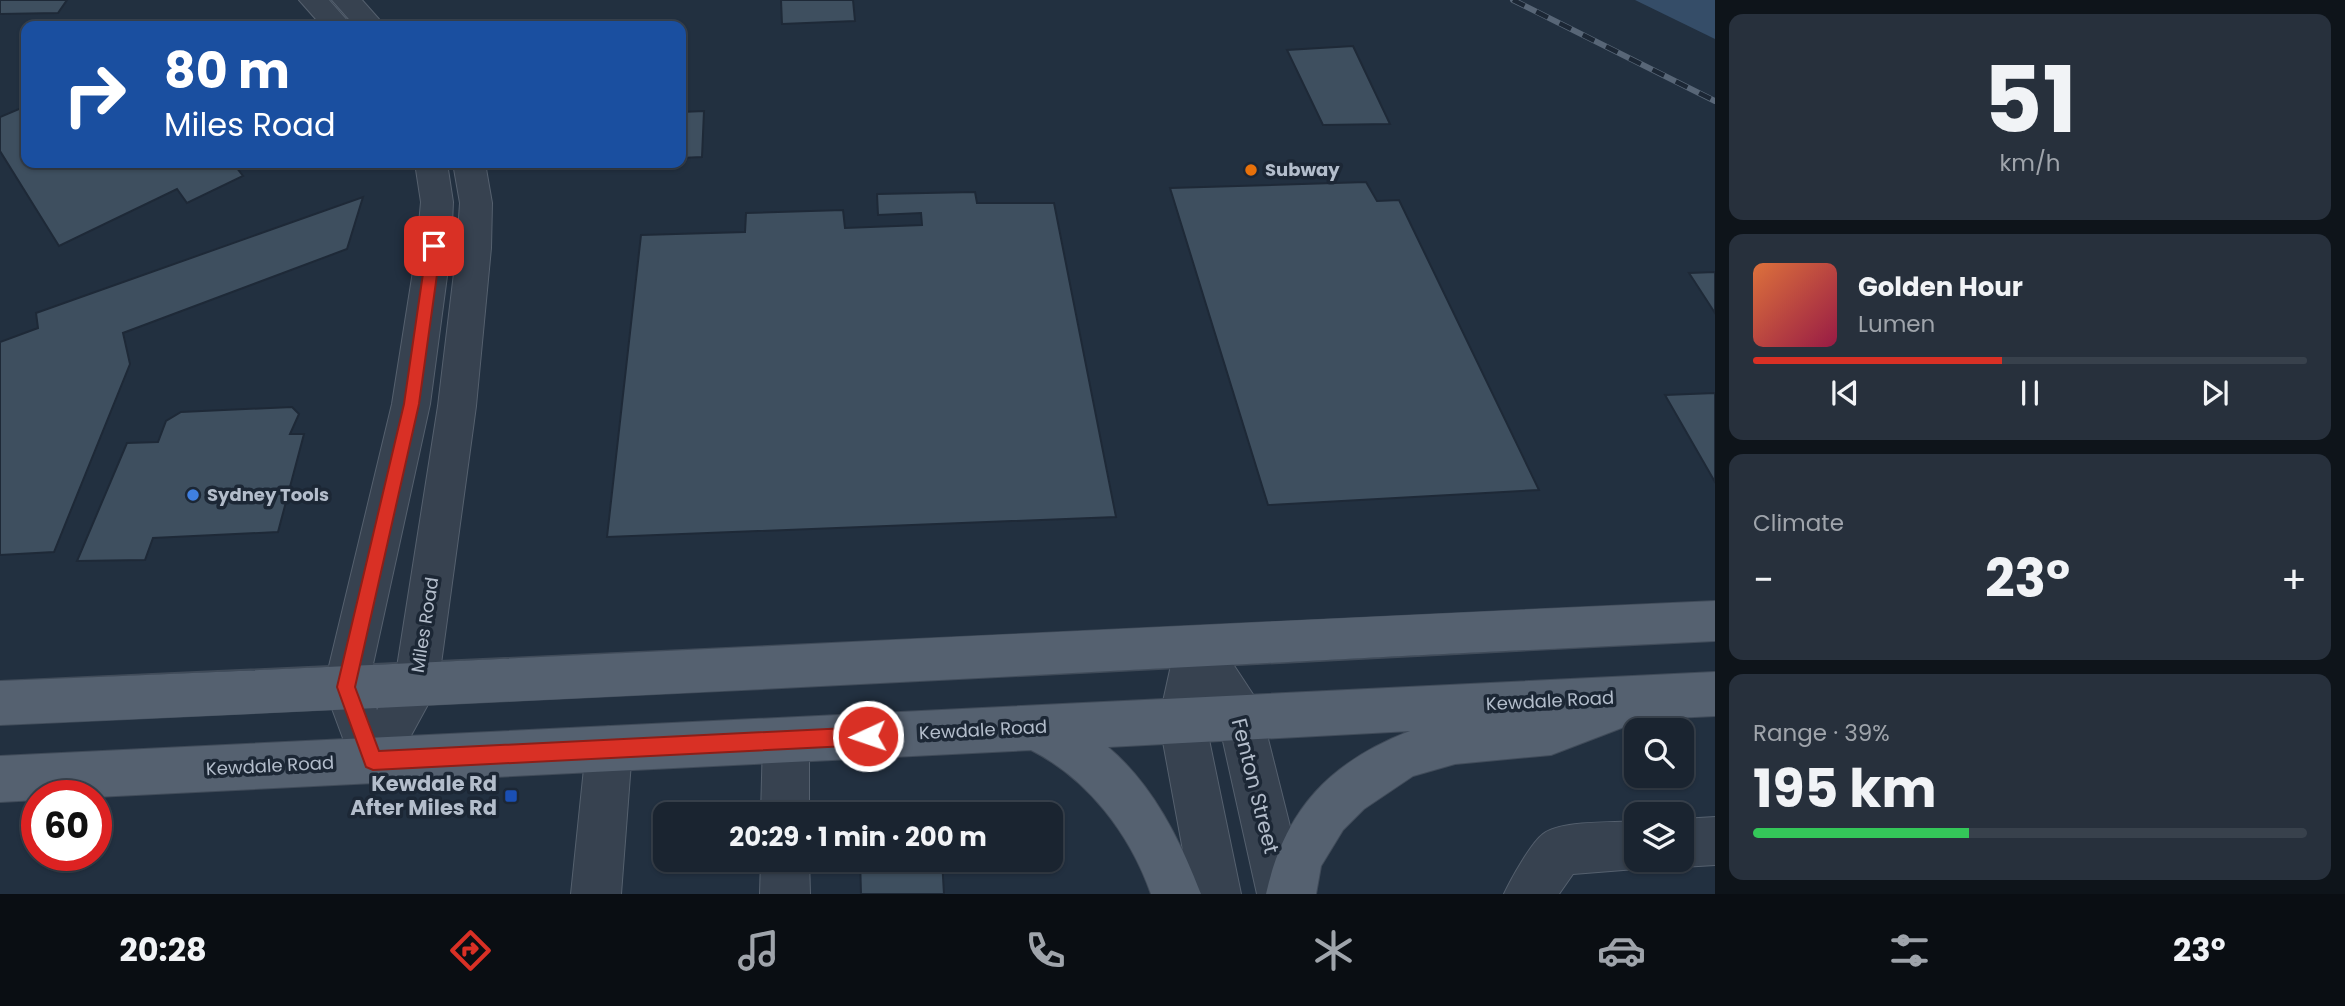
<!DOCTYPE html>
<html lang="en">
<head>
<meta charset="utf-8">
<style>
	:root { --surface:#1a2430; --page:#27303c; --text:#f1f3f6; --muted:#9fa4ab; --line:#38414c; --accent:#d93025 }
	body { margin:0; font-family:Poppins,sans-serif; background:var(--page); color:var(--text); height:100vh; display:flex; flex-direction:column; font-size:26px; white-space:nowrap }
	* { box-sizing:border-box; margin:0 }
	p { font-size:23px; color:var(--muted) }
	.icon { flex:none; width:38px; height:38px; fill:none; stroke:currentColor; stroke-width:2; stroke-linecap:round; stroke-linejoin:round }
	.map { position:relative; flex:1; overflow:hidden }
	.details { display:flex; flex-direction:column; gap:14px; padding:14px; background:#0e141a; width:630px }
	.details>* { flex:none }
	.top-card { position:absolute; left:21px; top:21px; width:665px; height:147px; border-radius:14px; box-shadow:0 2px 5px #0004,0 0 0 2px var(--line); background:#1a4fa0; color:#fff; overflow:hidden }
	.tools { position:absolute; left:1624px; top:718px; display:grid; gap:14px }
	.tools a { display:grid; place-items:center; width:70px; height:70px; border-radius:14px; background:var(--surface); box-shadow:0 2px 5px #0004,0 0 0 2px var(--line); font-size:35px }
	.speed { position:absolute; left:21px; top:780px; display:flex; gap:14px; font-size:35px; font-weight:700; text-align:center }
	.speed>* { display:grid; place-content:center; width:91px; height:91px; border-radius:50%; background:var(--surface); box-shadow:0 2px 5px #0004,0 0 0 2px var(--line); line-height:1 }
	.speed .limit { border:10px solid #d22; background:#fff; color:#111 }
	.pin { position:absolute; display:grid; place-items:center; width:60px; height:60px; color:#fff; margin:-30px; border-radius:14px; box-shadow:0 4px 10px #0006 }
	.me { position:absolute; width:77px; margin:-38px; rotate:267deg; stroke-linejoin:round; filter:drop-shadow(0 0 5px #0008) }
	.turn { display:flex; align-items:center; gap:24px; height:147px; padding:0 28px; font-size:32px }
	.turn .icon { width:91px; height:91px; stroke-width:2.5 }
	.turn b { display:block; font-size:49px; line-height:60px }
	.big { font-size:52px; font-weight:700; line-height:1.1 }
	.details .card { flex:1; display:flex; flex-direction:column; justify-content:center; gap:10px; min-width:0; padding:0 24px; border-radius:14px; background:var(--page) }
	.details .dial { align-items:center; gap:0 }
	.dial b { font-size:91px; line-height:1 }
	.song { display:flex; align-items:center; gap:21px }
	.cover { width:84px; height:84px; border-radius:10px; background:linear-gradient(135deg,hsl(20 70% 55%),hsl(340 70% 35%)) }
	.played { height:7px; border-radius:4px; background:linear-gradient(90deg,var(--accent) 45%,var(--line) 45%) }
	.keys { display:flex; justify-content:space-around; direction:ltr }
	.heat { display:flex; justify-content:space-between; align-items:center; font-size:38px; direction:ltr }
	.charge { height:10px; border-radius:5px; background:linear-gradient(90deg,#34c759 39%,var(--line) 0) }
	.trip { position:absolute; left:653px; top:802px; width:410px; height:70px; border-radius:14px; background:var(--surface); box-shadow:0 2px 5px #0004,0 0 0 2px var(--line); font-weight:700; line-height:70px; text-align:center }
	.tab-bar { display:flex; height:112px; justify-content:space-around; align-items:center; background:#0a0e13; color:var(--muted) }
	.tab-bar .icon { width:49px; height:49px }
	.tab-bar .on { color:var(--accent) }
	.tab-bar b { font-size:32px; color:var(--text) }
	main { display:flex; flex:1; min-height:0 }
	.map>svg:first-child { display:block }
	.water { fill:#354d68 }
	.building { fill:#3e4f5f; stroke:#1e2937; stroke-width:2 }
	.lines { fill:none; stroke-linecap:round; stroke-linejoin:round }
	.minor-casing { stroke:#55606e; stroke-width:2 }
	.major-casing { stroke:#404b59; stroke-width:2 }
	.minor { fill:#374250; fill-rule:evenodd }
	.major { fill:#556170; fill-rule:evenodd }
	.rail-casing { stroke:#586677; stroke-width:6 }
	.rail { stroke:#1c2735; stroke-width:4.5; stroke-dasharray:13; stroke-linecap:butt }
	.route { fill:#d93025; stroke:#8d1f18; stroke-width:2 }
	.food-dot { fill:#e8710a; stroke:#1c2735; stroke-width:2.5 }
	.shop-dot { fill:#3f7fe0; stroke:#1c2735; stroke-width:2.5 }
	.transit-dot { fill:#1a4fb4; stroke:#1c2735; stroke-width:2.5 }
	.labels { text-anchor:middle; stroke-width:7; stroke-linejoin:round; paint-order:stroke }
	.poi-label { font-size:18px; font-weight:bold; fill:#b3bdcb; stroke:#1c2735; text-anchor:start }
	.street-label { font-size:18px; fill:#b3bdcb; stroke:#1c2735 }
	.near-poi-label { font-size:21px; font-weight:bold; fill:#b3bdcb; stroke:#1c2735; text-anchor:end }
	.near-street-label { font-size:21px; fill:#b3bdcb; stroke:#1c2735 }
</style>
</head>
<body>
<main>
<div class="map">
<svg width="1715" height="894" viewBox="0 0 1715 894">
	<rect width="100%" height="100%" fill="#223040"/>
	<polygon class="water" points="1635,0 1715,0 1715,39"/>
	<g class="building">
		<polygon points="0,0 67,0 58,13 0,14"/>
		<polygon points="781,0 853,0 855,21 782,24"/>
		<polygon points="1353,46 1390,124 1323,125 1287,50"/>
		<polygon points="26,106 26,163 233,163 243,176 187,203 177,189 59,246 0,151 0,117"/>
		<polygon points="704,111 702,157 681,158 681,112"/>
		<polygon points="1366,182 1377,201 1399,200 1539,490 1268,505 1170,188"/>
		<polygon points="975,192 977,203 1054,203 1116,517 607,537 641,235 745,232 746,213 843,210 845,228 922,225 921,213 878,215 877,194"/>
		<polygon points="363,197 347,249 123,333 130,364 54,552 0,555 0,342 38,328 36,313"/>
		<polygon points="1715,272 1715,313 1689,273"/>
		<polygon points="1715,393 1715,482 1665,395"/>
		<polygon points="292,407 299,414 290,434 304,434 278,532 153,538 145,560 77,561 127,443 158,442 166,421 181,412"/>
		<polygon points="860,859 942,859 944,894 861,894"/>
	</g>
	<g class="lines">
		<g class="minor-casing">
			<g id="minor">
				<polygon points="299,0 329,0 352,26 322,26"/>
				<polygon points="332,0 362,0 385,26 355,26"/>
				<polygon points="415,163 447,163 453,202 451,246 430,404 368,687 377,710 395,680 438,406 457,248 460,203 453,163 485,163 492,203 491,248 476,406 438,686 389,776 373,783 357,776 324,687 392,404 417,246 421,202"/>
				<polygon points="1197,626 1212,632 1256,699 1262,715 1307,894 1257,894 1219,723 1208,704 1205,720 1241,894 1191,894 1159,720 1175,647 1182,632"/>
				<polygon points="786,718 802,725 809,741 809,814 761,814 763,741 770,725"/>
				<polygon points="609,726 625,733 632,749 621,894 571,894 586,749 593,733"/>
				<polygon points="1715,817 1715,865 1682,867 1665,860 1682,859 1682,819"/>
				<path d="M1636,821V859H1654L1653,862L1636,869L1573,874L1559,894H1504C1511,879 1531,843 1543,834C1561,820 1613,823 1636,821Z"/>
				<polygon points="761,859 809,859 810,894 760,894"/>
			</g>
		</g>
		<g class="major-casing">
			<g id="major">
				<path d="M1715,601V641C1143,668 572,701 0,725V681C572,658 1143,626 1715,601Z"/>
				<path d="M1715,672V716L1633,720L1632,724L1551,755L1455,764L1413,776L1364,809L1343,830L1321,866L1316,894H1266C1285,809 1330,762 1410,731L1108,747C1153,785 1180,840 1201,894H1151C1130,834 1088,779 1031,750L96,797L37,796V800L0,802V756Z"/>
			</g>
		</g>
		<use href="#minor" class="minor"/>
		<use href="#major" class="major"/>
		<g class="rail-casing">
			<polyline id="rail" points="1513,0 1715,101"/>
		</g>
		<use href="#rail" class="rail"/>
	</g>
	<polygon class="route" points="434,241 441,246 419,404 355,687 379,751 868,727 874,729 877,736 874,743 868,745 373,770 366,767 337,687 404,404 427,246"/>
	<circle class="food-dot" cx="1251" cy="170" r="7"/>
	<circle class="shop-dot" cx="193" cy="495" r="7"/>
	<rect class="transit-dot" x="504" y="789" width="14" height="14" rx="3.5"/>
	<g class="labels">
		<g class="poi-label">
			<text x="1265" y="176">Subway</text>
			<text x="207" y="501">Sydney Tools</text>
		</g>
		<g class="street-label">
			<text transform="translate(425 625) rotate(-81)" y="6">Miles Road</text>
			<text transform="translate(1550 701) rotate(-3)" y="6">Kewdale Road</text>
			<text transform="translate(983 730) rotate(-3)" y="6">Kewdale Road</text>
			<text transform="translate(270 766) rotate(-3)" y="6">Kewdale Road</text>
		</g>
		<g class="near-poi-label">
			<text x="497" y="791">Kewdale Rd<tspan x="497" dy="24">After Miles Rd</tspan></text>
		</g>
		<g class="near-street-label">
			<text transform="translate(1255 786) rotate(76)" y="7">Fenton Street</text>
		</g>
	</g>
</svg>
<div class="tools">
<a><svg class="icon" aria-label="search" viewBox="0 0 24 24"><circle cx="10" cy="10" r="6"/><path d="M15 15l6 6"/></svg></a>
<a><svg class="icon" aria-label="layers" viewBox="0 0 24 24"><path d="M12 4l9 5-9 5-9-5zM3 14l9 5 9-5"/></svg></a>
</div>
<div class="speed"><div class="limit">60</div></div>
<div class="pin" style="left:434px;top:246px;background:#d93025"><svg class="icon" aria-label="arrive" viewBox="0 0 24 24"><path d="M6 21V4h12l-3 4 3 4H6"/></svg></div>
<svg class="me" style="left:868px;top:736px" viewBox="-20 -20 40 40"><circle r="17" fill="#d93025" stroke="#fff" stroke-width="3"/><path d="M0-11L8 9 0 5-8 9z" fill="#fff"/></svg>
<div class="trip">20:29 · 1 min · 200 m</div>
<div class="top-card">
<div class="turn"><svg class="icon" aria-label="right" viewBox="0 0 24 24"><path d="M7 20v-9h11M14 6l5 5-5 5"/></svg><div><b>80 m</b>Miles Road</div></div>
</div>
</div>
<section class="details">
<div class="card dial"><b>51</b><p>km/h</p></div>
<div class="card">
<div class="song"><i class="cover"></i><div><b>Golden Hour</b><p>Lumen</p></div></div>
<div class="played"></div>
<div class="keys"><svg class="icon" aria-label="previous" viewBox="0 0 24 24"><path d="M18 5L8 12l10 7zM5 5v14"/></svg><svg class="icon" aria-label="pause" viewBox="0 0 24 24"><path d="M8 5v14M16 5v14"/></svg><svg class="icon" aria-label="next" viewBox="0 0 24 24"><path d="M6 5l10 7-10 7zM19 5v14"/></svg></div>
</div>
<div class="card"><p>Climate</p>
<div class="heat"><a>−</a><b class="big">23°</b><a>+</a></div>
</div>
<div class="card"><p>Range · 39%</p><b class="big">195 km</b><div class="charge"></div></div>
</section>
</main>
<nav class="tab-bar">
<b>20:28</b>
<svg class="icon on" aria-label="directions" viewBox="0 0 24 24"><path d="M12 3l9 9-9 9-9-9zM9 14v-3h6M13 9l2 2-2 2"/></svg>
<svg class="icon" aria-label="music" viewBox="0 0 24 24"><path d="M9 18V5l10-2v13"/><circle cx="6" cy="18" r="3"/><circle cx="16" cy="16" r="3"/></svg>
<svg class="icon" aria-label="phone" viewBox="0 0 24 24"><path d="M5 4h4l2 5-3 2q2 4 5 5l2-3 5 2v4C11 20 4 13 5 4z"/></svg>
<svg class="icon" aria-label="climate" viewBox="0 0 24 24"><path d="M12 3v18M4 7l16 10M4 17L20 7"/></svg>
<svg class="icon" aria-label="car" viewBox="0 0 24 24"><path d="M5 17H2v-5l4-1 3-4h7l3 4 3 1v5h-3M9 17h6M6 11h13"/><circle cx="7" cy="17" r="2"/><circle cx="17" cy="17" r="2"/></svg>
<svg class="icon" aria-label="filters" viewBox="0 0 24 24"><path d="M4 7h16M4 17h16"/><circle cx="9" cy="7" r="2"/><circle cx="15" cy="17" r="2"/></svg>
<b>23°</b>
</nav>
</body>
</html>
